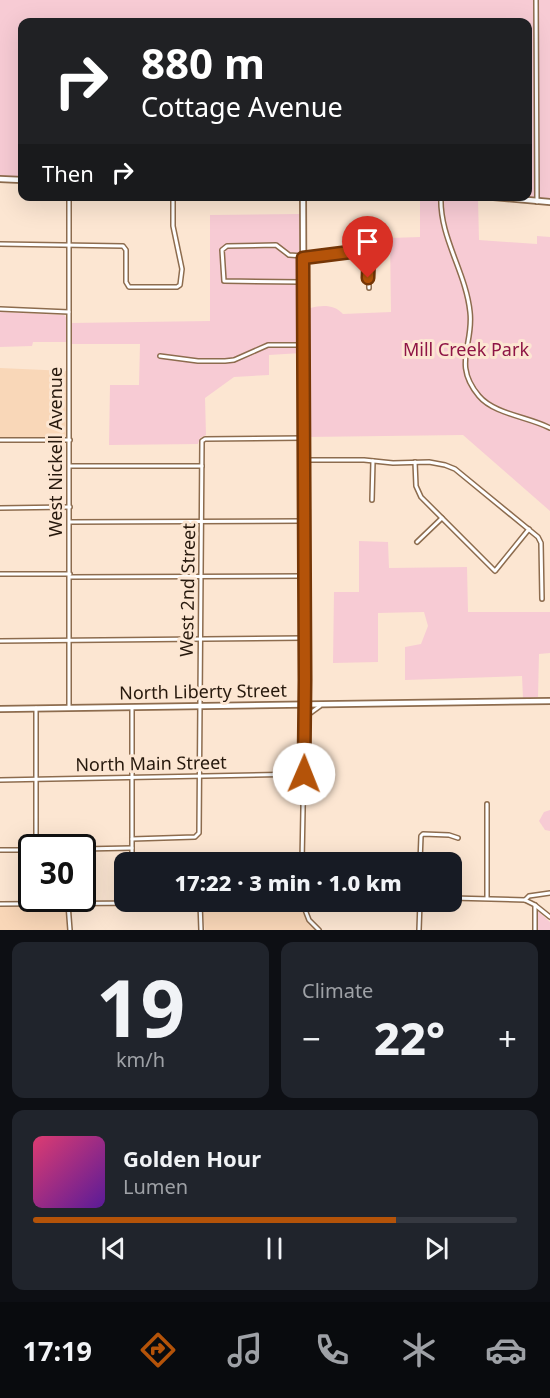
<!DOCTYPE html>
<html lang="en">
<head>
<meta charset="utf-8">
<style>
	:root { --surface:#171b24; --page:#20242c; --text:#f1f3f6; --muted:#9ea1a6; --line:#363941; --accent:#b45309 }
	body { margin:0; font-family:"Noto Sans",sans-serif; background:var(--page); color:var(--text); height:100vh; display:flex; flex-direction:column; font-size:22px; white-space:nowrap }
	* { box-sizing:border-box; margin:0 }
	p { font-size:20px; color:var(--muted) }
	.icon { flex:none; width:33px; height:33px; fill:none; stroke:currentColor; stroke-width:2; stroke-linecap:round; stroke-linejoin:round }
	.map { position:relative; height:930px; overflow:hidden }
	.side { display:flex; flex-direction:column; gap:12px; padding:12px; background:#0d0f14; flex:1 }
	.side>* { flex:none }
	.top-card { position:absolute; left:18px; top:18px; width:514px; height:183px; border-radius:12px; box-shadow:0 6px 24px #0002; background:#202124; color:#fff; overflow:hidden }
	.speed { position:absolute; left:18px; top:834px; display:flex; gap:12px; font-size:30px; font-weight:700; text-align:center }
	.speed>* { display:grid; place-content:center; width:78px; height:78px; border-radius:50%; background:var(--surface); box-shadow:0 6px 24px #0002; line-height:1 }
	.speed .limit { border:3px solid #111; border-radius:9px; background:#fff; color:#111 }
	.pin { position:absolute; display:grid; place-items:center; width:51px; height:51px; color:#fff; margin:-62px -26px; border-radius:50% 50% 50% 0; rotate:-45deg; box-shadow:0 0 6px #0007 }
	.pin .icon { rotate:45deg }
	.me { position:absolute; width:66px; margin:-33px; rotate:1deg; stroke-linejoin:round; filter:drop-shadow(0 0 4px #0008) }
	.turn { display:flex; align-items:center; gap:21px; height:126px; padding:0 24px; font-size:27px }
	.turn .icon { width:78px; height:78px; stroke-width:2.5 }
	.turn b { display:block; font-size:42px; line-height:51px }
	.then { display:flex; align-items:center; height:57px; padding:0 24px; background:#0003; gap:12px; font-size:22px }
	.big { font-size:45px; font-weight:800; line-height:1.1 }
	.side .card { flex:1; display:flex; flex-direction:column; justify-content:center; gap:9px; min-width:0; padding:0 21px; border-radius:12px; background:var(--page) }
	.side .dial { align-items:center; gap:0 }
	.dial b { font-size:78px; line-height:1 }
	.song { display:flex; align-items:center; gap:18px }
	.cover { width:72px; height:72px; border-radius:9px; background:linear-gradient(135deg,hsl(340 70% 55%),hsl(270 70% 35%)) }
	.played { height:6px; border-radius:3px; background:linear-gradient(90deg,var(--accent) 75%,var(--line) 75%) }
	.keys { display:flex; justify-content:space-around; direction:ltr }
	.heat { display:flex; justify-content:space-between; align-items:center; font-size:33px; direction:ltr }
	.side .tiles { flex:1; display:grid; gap:12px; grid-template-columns:1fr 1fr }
	.card:last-child { grid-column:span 2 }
	.trip { position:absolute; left:114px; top:852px; width:348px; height:60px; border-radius:12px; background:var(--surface); box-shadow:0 6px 24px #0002; font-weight:800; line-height:60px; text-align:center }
	.tabs { display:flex; height:96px; justify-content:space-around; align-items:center; background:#090b0e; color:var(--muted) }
	.tabs .icon { width:42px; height:42px }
	.tabs .active { color:var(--accent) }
	.tabs b { font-size:27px; color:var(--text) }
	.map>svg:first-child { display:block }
	.built { fill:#f9d7b8 }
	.green { fill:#f7cbd4 }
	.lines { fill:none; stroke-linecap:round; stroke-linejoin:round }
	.street-casing { stroke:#8d6c4e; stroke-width:6 }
	.secondary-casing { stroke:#8d6c4e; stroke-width:8 }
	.street { stroke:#fff; stroke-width:3 }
	.secondary { stroke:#fff; stroke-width:4.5 }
	.route-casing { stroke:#753606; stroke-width:15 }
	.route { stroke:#b45309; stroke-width:10 }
	.labels { text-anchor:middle; stroke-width:6; stroke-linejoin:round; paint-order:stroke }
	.park-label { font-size:18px; fill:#8e1545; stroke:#fce6d2 }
	.street-label { font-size:18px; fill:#27190d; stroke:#fce6d2 }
</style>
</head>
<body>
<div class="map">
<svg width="550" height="930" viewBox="0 0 550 930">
	<rect width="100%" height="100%" fill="#fce6d2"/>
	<g class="built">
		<polygon points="0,368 67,371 67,438 0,438"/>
		<polygon points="298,905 315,930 205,930 202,907"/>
		<polygon points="72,906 72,930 0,930 0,907"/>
	</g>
	<g class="green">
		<polygon points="0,0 550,0 550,199 513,197 528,196 528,22 22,22 22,155 20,156 19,176 0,176"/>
		<path d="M450,196L478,199L479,240L537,244V236L550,237V511L463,435L307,437V315L310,308C322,305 334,304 343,314L391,312L390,238L420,237V197Z"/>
		<polygon points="300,214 298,314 301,353 269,355 269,375 234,377 205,398 206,435 200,438 198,444 109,445 110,385 139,385 140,344 72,344 71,323 210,321 210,215"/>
		<polygon points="0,312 64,315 67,319 67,342 33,342 32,346 0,347"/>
		<polygon points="359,541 388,542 389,568 467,567 468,612 550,612 550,653 539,654 538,697 523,698 522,676 405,680 405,647 421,644 428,626 424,612 378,613 378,662 333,663 334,592 359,592"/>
		<polygon points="550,810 550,831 545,830 539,821 544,812"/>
		<polygon points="538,911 550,922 550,930 538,930"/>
	</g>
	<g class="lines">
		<g class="street-casing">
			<g id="street">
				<polyline points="536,0 537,202"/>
				<polyline points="69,196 69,708"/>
				<path d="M441,196C439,237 466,272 470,312C474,345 452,364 479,396C494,414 529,417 550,428"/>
				<polyline points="0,244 123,246 126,250 126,282 129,287 177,287 180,285 182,269 173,226 173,196"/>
				<polyline points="303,258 368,250 369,288"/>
				<polyline points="302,282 224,281 222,250 227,246 276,245 289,255 303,256"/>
				<polyline points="0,309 69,312"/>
				<polyline points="160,356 198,361 225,361 234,360 268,345 303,345"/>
				<polyline points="0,440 70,440"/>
				<polyline points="304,460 364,460 393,463 429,462 445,465 455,469 538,537 541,543 542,599"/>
				<polyline points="415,462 416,486 421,497 495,571 529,529"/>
				<polyline points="70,466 202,466"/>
				<polyline points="372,500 373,461"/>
				<polyline points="0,508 70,507"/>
				<polyline points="70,522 304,521"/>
				<polyline points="417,542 442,518"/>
				<polyline points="0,574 70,574"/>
				<polyline points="70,577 304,576"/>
				<polyline points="0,641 304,638"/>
				<polyline points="305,723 309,714 320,706"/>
				<polyline points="0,780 304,774"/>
				<polyline points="487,804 487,898"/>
				<polyline points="132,839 195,837 199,833 202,441 205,439 304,438"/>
				<polyline points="36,848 36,708"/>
				<polyline points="82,849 132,848"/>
				<polyline points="0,850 32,850"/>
				<polyline points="132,862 132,707"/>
				<polyline points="302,862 305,704"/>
				<polyline points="420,862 421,836 423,834 449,835 458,838"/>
				<polyline points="452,898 525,900 535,905 550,917"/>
				<polyline points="525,900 529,896 550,893"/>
				<polyline points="302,902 309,920 319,930"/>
				<polyline points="200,903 201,930"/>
				<polyline points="0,904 281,902"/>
				<polyline points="68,904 70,930"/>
				<polyline points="419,930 420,902"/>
				<polyline points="535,930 535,905"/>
			</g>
		</g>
		<g class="secondary-casing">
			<g id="secondary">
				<polyline points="0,179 22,180"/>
				<polyline points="303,196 305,704"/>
				<polyline points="482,196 550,202"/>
				<polyline points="0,709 550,701"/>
			</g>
		</g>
		<use href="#street" class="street"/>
		<use href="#secondary" class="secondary"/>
	</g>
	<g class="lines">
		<g class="route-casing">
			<polyline id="route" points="304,774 305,680 303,258 366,250 369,252 368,278"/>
		</g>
		<use href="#route" class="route"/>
	</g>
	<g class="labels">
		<g class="park-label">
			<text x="466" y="356">Mill Creek Park</text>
		</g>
		<g class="street-label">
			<text transform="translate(56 452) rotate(-90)" y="6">West Nickell Avenue</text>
			<text transform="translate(188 590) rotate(-89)" y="6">West 2nd Street</text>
			<text transform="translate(203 692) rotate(-1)" y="6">North Liberty Street</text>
			<text transform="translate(151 764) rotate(-1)" y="6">North Main Street</text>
		</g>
	</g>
</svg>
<div class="speed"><div class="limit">30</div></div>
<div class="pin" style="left:368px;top:278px;background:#d93025"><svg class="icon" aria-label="arrive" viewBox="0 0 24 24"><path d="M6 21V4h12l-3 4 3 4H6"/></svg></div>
<svg class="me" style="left:304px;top:774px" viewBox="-20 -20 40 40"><circle r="19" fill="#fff"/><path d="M0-13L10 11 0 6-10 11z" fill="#b45309"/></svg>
<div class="trip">17:22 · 3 min · 1.0 km</div>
<div class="top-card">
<div class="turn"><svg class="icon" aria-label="right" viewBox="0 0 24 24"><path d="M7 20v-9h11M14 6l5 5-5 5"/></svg><div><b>880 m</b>Cottage Avenue</div></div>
<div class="then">Then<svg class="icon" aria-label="right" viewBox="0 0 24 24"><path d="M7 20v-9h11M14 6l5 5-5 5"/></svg></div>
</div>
</div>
<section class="side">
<div class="tiles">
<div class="card dial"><b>19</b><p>km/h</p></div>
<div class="card"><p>Climate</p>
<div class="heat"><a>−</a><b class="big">22°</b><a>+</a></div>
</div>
<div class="card">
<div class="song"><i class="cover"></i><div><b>Golden Hour</b><p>Lumen</p></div></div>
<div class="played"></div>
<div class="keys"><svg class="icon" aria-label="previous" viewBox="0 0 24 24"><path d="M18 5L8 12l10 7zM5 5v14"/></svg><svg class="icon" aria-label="pause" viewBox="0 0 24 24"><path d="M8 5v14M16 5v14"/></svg><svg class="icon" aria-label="next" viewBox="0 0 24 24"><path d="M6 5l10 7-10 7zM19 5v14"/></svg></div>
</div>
</div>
</section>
<nav class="tabs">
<b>17:19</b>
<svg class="icon active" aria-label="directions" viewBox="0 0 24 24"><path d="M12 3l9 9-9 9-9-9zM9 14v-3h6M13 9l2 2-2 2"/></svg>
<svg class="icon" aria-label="music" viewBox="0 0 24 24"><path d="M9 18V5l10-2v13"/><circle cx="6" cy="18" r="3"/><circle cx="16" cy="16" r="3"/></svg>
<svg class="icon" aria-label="phone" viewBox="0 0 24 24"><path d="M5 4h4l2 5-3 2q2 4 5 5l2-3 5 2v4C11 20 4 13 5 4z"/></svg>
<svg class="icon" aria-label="climate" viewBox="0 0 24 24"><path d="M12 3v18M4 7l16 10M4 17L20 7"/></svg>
<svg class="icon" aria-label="car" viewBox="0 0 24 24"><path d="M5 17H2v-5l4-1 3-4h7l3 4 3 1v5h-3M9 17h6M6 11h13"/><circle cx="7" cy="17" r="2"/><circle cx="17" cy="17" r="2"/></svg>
</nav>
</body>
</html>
